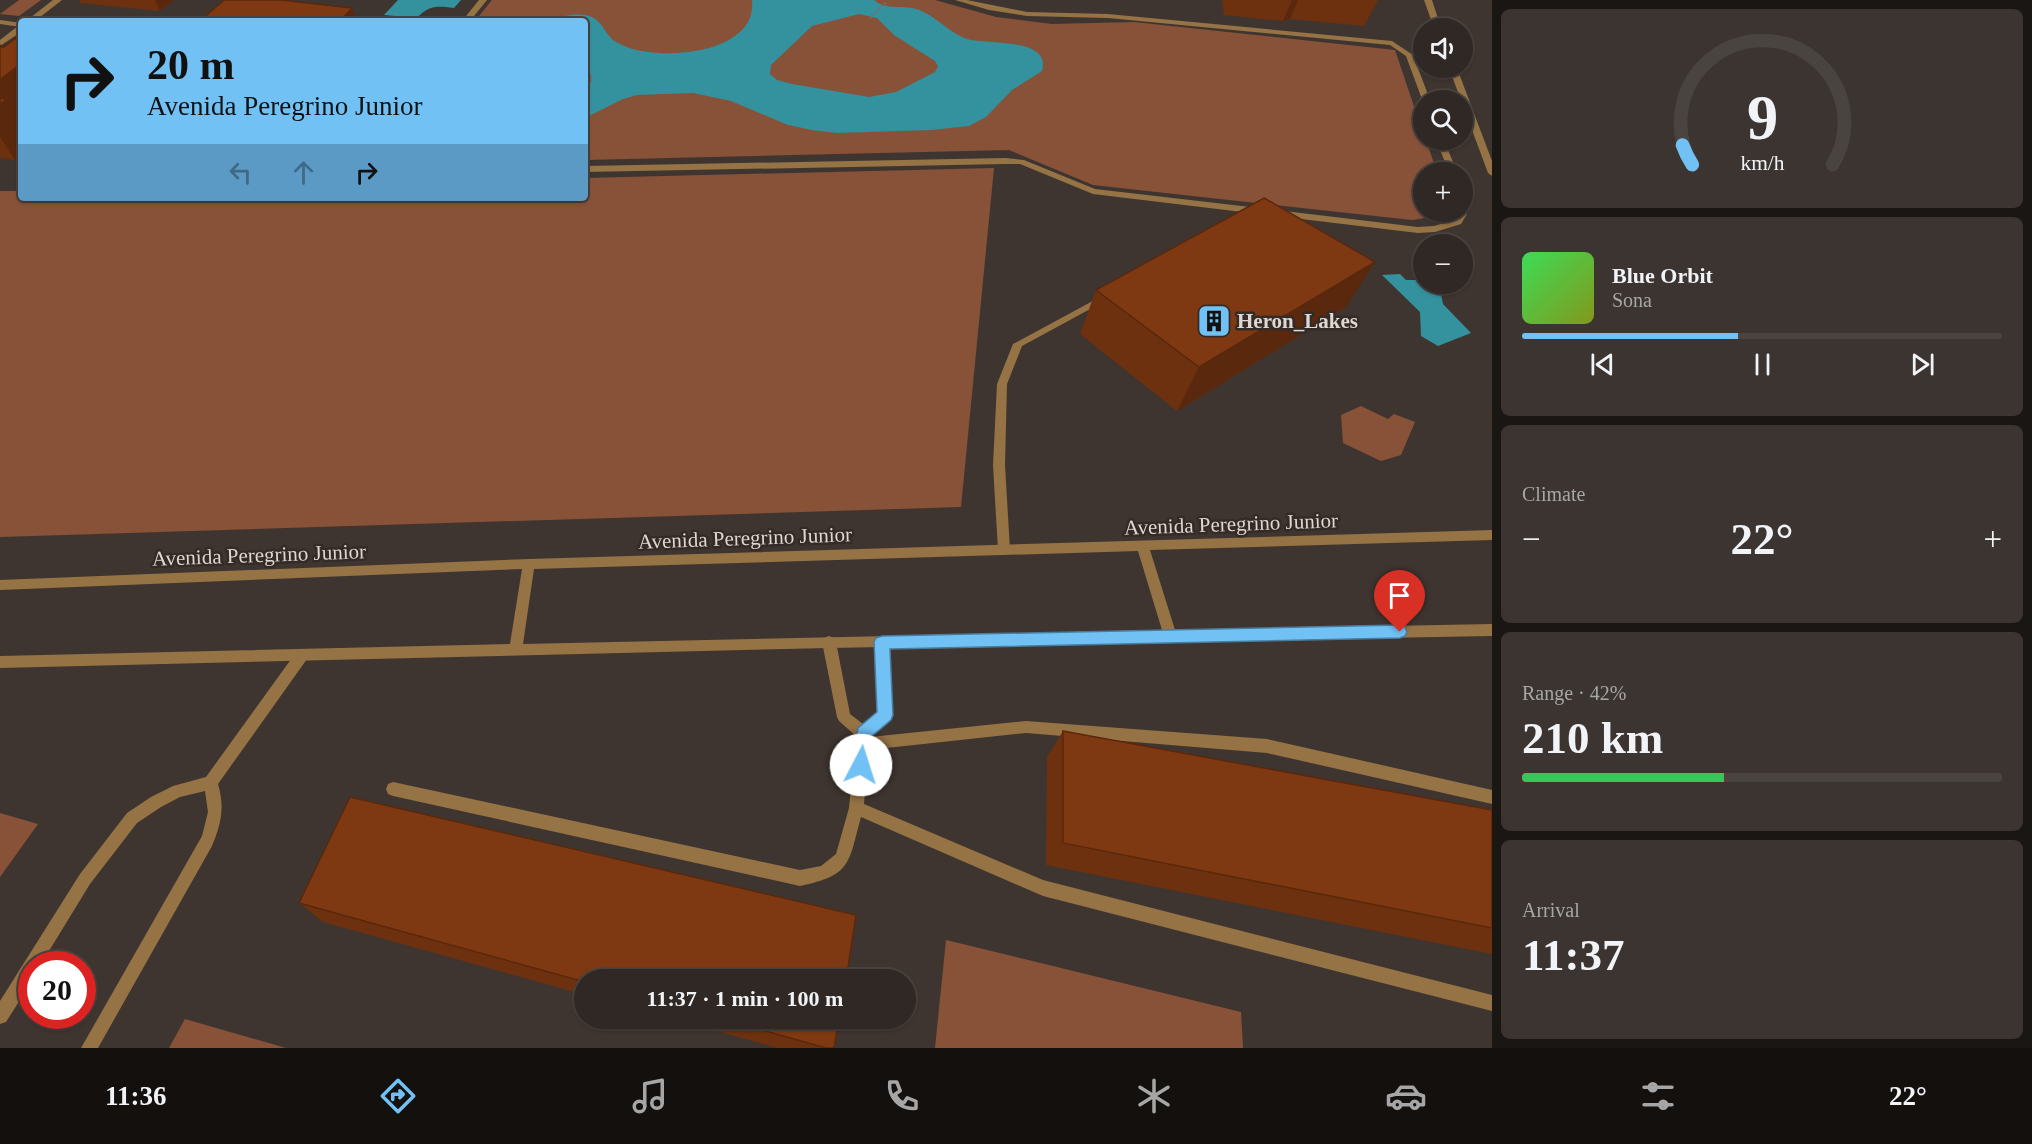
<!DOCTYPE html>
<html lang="en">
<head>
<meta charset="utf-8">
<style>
	:root { --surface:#2f2824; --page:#3b3431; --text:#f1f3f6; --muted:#a7a6a6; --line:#4a4441; --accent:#71c1f5 }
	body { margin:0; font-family:Georgia,serif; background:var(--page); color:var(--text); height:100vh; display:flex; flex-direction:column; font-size:22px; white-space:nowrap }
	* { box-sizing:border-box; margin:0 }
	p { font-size:20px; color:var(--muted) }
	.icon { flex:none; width:33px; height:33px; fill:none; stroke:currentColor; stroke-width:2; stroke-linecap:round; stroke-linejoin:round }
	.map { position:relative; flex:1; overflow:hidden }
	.side { display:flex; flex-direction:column; gap:9px; padding:9px; background:#1a1614; width:540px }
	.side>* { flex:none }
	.guide { position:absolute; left:18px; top:18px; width:570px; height:183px; border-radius:6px; box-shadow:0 2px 4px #0004,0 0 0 2px var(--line); background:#71c1f5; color:#111; overflow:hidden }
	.buttons { position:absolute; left:1413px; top:18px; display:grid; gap:12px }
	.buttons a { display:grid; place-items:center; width:60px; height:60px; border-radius:50%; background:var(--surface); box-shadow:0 2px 4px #0004,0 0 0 2px var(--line); font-size:30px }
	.speed { position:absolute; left:18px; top:951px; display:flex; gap:12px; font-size:30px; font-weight:700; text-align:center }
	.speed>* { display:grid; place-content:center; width:78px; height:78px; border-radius:50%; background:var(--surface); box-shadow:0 2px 4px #0004,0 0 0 2px var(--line); line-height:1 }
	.speed .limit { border:9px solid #d22; background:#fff; color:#111 }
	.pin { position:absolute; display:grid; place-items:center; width:51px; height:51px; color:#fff; margin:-62px -26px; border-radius:50% 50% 50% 0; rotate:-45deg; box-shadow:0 0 6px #0007 }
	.pin .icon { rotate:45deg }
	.me { position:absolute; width:66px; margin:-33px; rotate:5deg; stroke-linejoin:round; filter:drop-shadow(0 0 4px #0008) }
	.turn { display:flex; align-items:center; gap:21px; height:126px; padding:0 30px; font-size:27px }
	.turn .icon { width:78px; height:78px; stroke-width:2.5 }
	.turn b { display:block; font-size:42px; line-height:51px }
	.lanes { display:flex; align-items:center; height:57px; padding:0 30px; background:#0003; justify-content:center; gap:30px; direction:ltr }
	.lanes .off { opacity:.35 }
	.big { font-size:45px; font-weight:700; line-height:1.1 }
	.side .card { flex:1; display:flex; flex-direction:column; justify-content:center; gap:9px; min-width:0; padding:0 21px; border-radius:9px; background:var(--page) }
	.side .dial { align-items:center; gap:0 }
	.dial svg { height:156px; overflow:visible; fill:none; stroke:var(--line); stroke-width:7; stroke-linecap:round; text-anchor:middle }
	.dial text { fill:var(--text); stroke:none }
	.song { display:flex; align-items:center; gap:18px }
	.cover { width:72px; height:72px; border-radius:9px; background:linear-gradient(135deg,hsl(130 70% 55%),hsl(70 70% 35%)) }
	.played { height:6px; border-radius:3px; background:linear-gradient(90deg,var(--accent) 45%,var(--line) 45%) }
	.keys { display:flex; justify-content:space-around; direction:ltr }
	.heat { display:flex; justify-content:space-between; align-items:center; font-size:33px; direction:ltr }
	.charge { height:9px; border-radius:4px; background:linear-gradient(90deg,#34c759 42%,var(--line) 0) }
	.trip { position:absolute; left:574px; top:969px; width:342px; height:60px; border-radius:30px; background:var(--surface); box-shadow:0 2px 4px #0004,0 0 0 2px var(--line); font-weight:700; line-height:60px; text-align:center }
	.dock { display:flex; height:96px; justify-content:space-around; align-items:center; background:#13100e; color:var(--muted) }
	.dock .icon { width:42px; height:42px }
	.dock .on { color:var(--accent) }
	.dock b { font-size:27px; color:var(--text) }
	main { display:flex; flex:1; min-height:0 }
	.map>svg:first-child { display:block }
	.green { fill:#885238 }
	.water { fill:#34919e; fill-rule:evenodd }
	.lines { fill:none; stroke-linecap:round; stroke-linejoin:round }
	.path { stroke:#776e6a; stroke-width:2; stroke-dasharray:2 2; stroke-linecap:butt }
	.service { fill:#957345; fill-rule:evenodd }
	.minor { fill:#957345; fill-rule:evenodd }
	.tertiary { fill:#957345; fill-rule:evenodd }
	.wall { fill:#6d310f }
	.shaded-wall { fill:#59280d }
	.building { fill:#7f3912; stroke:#59280d; stroke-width:1.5 }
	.route { fill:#71c1f5; stroke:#497d9f; stroke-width:1.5 }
	.labels { text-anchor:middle; stroke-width:5; stroke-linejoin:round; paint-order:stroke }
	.poi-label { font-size:21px; font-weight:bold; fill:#ded7d4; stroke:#352b26; text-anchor:start }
	.street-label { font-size:21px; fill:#ded7d4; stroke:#352b26 }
</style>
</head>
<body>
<main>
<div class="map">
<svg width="1492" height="1048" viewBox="0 0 1492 1048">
	<rect width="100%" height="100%" fill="#3f3530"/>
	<g class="green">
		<polygon points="19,0 41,0 19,16 0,14"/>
		<polygon points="492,0 935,0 996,17 1052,24 1134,22 1395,50 1423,133 1424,140 1426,140 1437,172 1424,172 1424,212 1440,212 1438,216 1412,220 1093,185 1009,150 585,160 585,21 475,21"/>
		<polygon points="994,168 961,507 0,537 0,191 21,191 21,198 585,198 585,178"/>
		<polygon points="1361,406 1388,419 1394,414 1415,422 1401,455 1381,461 1343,443 1341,415"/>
		<polygon points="0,813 38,824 0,877"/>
		<polygon points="946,940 1241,1012 1243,1048 935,1048"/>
		<polygon points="185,1019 286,1048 169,1048"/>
	</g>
	<g class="water">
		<path d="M398,0H461L454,8C437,6 429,5 417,18L384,15Z"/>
		<path d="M752,0H874C886,11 904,4 919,10C936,16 949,33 967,39C986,45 1052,37 1042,71L1012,90L986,117L969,126L931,130L837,133L812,130L788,125L731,101L693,93L637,95L623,99L585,118V89L591,82V75L585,69V21H552C563,15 580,12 592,17C602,22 604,31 611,38C614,42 622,45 627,47C662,61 758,54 752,0ZM859,14L877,18L894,35L935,61L938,66L935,72L896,92L869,97L792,84L777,80L770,74L771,65L812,26Z"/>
		<polygon points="1400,274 1406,280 1423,280 1424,284 1439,284 1443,304 1471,333 1438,346 1421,336 1420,312 1382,275"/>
	</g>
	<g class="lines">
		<polyline class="path" points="870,18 886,2"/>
		<g class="service">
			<polygon points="53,0 62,0 35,21 26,21"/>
			<polygon points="479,0 487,0 470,21 462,21"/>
			<polygon points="955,0 967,0 1027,12 1108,14 1392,41 1413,55 1430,100 1423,102 1406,56 1390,45 1108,18 1027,16 989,10"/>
			<polygon points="18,26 21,26 21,32 0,46 0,40"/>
			<polygon points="1436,140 1444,140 1457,172 1449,172"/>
			<polygon points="1005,158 1024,160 1095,189 1259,208 1264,211 1259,214 1093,194 1020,164 1005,164 585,172 585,166"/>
			<polygon points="1462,196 1466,199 1467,214 1461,224 1435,232 1418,233 1276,216 1271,213 1276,210 1418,227 1434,226 1454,220 1457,212 1462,212"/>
			<polygon points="1102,296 1105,297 1105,301 1022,346 1007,384 1005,465 1010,550 1008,554 1000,554 998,550 993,465 997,384 1013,344"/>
			<path d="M829,636L834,638L836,642L850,714L863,724L878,712L875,642L877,638L882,636L887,638L889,642L892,715L890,719L870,737L1026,721L1267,739L1492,790V804L1267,753L1026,733L868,750L864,804L1043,880L1492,995V1011L1043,896L861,817C848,864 852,875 800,886L393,796L388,794L386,789L388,784L393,782L800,870L821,866L836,854L849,808L856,736L839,721L837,717L822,642L824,638Z"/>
			<path d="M302,649L307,651L309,655L307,659L218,784C225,808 221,824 212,846L98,1048H81L202,836L208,812L205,791L180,797L161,807L137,823L90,884L41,964H32V981L6,1022L0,1024V1001L80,874L127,813L151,797L173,786L206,777L297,651Z"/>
		</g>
		<polygon class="minor" points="0,20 21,23 21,27 0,24"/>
		<g class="tertiary">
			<polygon points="1424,0 1432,0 1441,28 1434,28"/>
			<polygon points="1449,68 1457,68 1492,161 1492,176 1488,173"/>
			<path d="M1492,530V540L1150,550L1175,630L1492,624V636L829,648L0,668V656L510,644L522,569L0,590V580L529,559ZM1138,551L1162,630L523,644L534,569Z"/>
		</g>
	</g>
	<g class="wall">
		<polygon points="79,0 174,0 160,11 80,3"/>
		<polygon points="1222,0 1378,0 1364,26 1290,19 1283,21 1224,15"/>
		<polygon points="0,44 2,47 15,160 0,158"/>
		<polygon points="1096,290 1346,307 1177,411 1080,334"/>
		<polygon points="1063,731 1492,810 1492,954 1046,865 1047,757"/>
		<polygon points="299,903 585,980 585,995 323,922"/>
		<polygon points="671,1018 839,1018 834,1048 777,1048"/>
	</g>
	<g class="shaded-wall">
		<polygon points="155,0 174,0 160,11"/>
		<polygon points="1292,0 1298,0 1290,19 1283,21"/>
		<polygon points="352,8 357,21 340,21"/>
		<polygon points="0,44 15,68 18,66 21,65 21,155 15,160 0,137"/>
		<polygon points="1375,262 1346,307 1177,411 1199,367"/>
	</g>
	<g class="building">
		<polygon points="224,0 280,0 352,8 340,21 200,21"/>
		<polygon points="16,38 21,38 21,65 18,66 0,80 0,47 4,47"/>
		<polygon points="0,98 7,99 0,104"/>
		<polygon points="1264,198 1375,262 1199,367 1096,290"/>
		<polygon points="1063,731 1492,810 1492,928 1063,843"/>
		<polygon points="350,797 856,915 846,980 585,980 585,982 299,903"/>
		<polygon points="719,1018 839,1018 834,1048 826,1048"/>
	</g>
	<polygon class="route" points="1400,625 1405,627 1407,632 1405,636 1400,638 890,649 893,715 891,720 871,737 866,771 861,773 855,771 852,765 858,728 877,712 874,642 876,638 882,636"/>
	<defs>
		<g id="building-square" transform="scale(1.725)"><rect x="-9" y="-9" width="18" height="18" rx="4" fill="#71c1f5" stroke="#352b26"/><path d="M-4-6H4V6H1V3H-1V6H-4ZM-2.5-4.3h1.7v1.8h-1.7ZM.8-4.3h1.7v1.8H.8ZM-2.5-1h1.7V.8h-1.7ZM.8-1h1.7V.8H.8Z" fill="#111"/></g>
	</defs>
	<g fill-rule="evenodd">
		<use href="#building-square" x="1214" y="321"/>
	</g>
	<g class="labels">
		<g class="poi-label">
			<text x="1237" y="328">Heron_Lakes</text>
		</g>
		<g class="street-label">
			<text transform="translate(1231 524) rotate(-2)" y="7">Avenida Peregrino Junior</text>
			<text transform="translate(745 538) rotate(-2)" y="7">Avenida Peregrino Junior</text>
			<text transform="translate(259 555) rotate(-2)" y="7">Avenida Peregrino Junior</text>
		</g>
	</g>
</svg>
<div class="buttons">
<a><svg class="icon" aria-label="sound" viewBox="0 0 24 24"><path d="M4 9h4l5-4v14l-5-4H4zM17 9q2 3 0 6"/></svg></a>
<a><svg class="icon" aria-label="search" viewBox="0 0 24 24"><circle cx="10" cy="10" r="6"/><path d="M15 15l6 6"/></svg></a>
<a>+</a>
<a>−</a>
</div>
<div class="speed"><div class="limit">20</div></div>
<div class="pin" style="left:1400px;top:632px;background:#d93025"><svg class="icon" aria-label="arrive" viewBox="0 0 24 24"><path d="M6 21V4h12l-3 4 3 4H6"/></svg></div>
<svg class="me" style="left:861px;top:765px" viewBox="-20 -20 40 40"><circle r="19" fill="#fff"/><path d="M0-13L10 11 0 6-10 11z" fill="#71c1f5"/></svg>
<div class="trip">11:37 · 1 min · 100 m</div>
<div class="guide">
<div class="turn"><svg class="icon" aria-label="right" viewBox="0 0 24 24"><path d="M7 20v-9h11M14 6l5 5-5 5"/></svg><div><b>20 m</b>Avenida Peregrino Junior</div></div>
<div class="lanes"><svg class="icon off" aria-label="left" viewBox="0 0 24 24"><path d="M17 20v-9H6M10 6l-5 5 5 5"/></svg><svg class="icon off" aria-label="ahead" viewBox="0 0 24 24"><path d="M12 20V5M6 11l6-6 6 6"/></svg><svg class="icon" aria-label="right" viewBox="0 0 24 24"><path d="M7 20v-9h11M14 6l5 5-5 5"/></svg></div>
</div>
</div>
<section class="side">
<div class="card dial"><svg viewBox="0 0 100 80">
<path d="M14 69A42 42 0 1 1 86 69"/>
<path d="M14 69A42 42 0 0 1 9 59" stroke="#71c1f5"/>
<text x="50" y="56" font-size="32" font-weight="700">9</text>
<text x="50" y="72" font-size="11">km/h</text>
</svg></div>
<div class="card">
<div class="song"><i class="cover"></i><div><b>Blue Orbit</b><p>Sona</p></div></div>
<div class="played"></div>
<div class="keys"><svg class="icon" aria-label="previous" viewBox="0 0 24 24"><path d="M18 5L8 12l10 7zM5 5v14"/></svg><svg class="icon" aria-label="pause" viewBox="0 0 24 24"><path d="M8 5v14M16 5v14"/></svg><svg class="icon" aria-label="next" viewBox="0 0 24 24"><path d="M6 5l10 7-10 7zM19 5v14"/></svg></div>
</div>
<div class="card"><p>Climate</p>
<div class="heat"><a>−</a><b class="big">22°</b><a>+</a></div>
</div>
<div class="card"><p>Range · 42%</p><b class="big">210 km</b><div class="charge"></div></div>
<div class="card"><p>Arrival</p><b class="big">11:37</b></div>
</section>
</main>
<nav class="dock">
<b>11:36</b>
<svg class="icon on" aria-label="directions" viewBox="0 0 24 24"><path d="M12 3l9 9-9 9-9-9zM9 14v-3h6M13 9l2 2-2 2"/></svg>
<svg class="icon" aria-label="music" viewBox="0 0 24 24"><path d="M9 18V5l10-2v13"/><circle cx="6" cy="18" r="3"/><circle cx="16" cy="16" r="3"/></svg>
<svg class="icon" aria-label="phone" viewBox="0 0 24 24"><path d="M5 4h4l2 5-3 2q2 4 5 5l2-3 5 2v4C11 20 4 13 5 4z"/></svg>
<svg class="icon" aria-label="climate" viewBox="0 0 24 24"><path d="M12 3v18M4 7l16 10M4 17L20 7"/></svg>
<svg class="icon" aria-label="car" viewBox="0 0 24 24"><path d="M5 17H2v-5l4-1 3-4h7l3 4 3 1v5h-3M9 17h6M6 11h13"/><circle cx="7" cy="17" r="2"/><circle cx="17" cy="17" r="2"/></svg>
<svg class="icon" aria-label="filters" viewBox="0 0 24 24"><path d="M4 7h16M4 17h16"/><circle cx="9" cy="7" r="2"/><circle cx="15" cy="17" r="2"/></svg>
<b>22°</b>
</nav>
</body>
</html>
